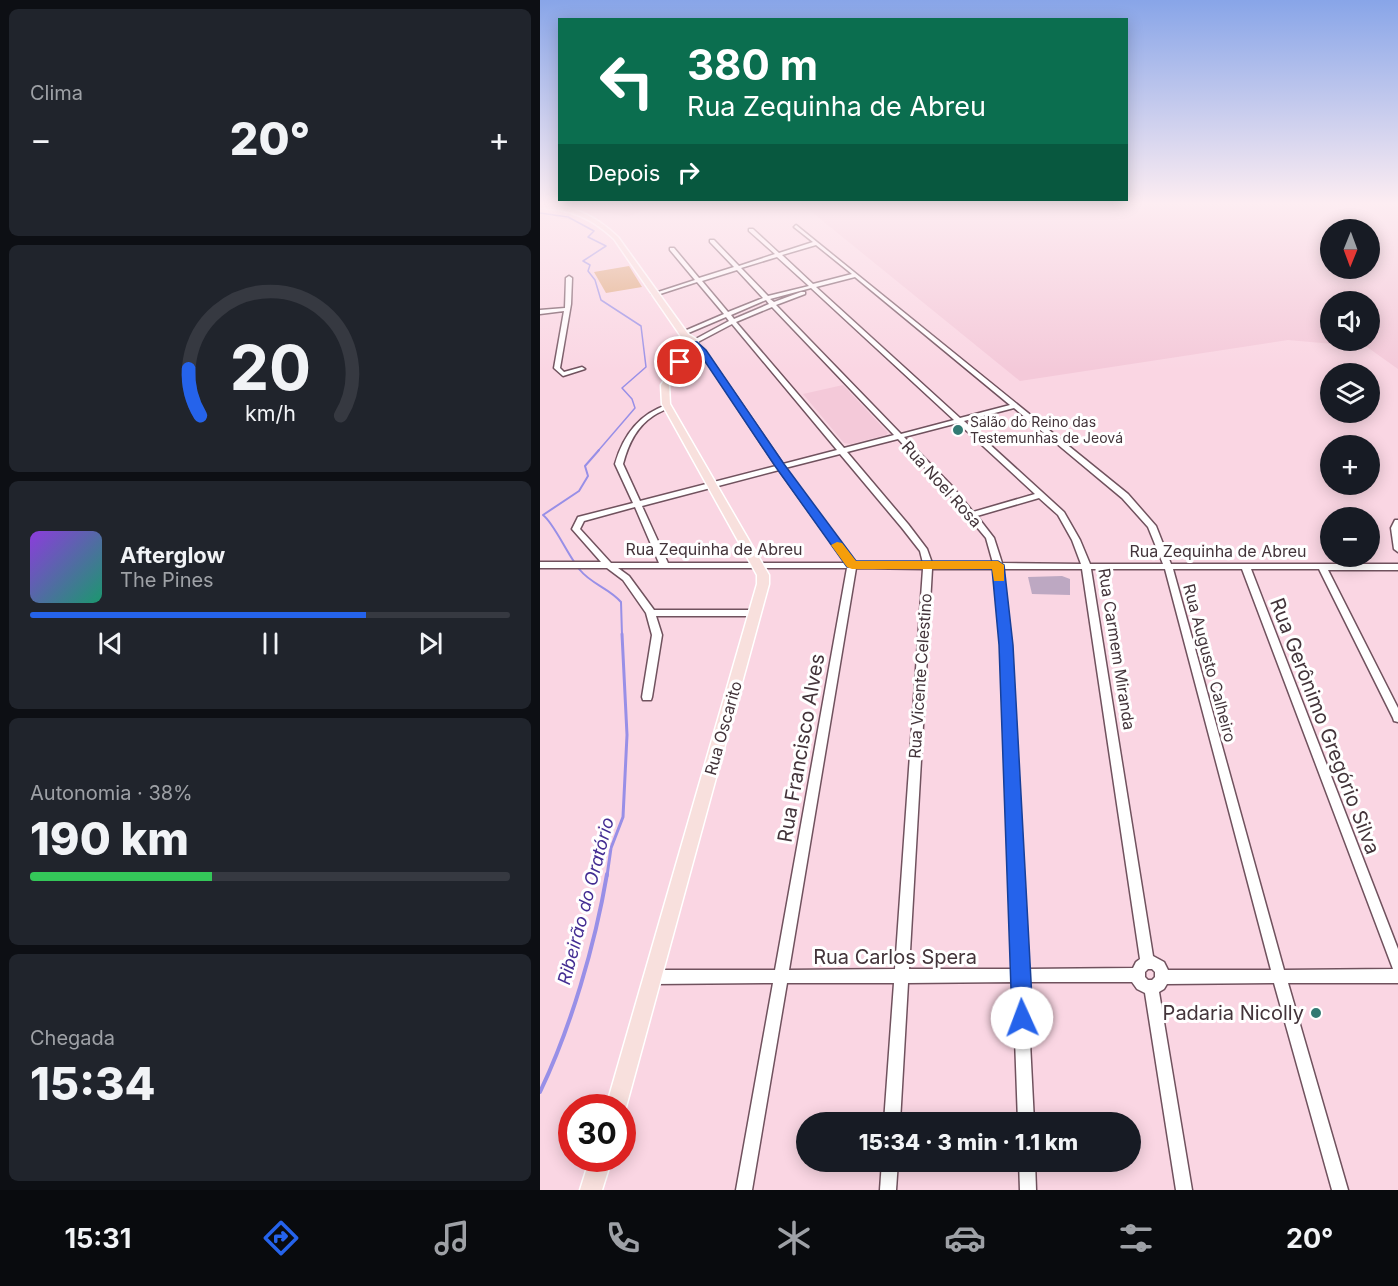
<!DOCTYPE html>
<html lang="pt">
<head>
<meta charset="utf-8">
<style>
	:root { --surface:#171b24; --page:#20242c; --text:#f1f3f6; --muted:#9ea1a6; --line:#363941; --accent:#2563eb }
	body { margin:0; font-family:Inter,sans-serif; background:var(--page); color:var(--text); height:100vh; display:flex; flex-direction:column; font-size:22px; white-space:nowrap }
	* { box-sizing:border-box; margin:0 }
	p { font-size:20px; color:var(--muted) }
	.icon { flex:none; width:33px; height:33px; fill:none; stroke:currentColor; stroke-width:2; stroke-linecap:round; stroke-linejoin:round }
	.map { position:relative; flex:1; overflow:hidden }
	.sheet { display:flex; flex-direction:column; gap:9px; padding:9px; background:#0d0f14; width:540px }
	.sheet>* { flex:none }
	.top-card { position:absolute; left:18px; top:18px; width:570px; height:183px; border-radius:0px; box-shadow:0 3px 15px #0003; background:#0b6e4f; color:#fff; overflow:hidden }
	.needle { width:39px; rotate:181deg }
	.fabs { position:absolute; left:780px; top:219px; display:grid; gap:12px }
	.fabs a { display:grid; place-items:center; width:60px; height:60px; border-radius:50%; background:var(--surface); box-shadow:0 3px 15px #0003; font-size:30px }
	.speed { position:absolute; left:18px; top:1094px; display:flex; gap:12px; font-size:30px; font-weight:700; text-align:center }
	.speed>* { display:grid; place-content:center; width:78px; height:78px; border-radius:50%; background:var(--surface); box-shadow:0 3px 15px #0003; line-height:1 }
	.speed .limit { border:9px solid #d22; background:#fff; color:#111 }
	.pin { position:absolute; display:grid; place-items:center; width:51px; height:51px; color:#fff; margin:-26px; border:3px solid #fff; border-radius:50%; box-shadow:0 2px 6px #0007 }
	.me { position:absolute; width:66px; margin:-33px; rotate:358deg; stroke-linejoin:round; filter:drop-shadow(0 0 4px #0008) }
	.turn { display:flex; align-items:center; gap:21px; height:126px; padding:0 30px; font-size:27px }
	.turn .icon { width:78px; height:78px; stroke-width:2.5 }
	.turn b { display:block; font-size:42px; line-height:51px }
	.then { display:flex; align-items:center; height:57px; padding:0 30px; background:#0003; gap:12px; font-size:22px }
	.big { font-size:45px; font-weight:800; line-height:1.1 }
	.sheet .widget { flex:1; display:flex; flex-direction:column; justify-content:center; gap:9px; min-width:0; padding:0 21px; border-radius:9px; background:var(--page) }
	.sheet .dial { align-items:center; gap:0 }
	.dial svg { height:156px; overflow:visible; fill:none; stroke:var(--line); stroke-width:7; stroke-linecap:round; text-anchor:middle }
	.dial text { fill:var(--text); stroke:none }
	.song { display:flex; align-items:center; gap:18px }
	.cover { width:72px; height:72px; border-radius:9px; background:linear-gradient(135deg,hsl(270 70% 55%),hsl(160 70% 35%)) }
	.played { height:6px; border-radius:3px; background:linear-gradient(90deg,var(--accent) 70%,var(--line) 70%) }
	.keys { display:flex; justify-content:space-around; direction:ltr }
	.heat { display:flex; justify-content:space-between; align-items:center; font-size:33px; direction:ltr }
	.charge { height:9px; border-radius:4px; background:linear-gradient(90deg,#34c759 38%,var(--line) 0) }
	.trip { position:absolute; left:256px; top:1112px; width:345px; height:60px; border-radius:30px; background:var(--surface); box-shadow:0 3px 15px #0003; font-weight:800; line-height:60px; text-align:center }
	.menu { display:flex; height:96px; justify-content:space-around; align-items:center; background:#090b0e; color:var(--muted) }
	.menu .icon { width:42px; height:42px }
	.menu .active { color:var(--accent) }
	.menu b { font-size:27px; color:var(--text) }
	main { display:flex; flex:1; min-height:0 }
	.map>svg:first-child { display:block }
	.built { fill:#f4c9d9; fill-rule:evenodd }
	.green { fill:#dea77a }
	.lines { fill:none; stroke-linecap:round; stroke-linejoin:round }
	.stream-far3 { stroke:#988fe7; stroke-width:1.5 }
	.stream-far2 { stroke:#988fe7; stroke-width:2 }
	.stream-far1 { stroke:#988fe7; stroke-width:3 }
	.stream { stroke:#988fe7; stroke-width:4 }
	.building { fill:#bda8c2 }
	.minor-casing { stroke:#70525e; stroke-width:3 }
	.major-casing { stroke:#fff; stroke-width:3 }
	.minor { fill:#fff; fill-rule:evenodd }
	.major { fill:#f8e0dd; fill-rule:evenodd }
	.route { fill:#2563eb; stroke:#184099; stroke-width:1.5 }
	.slow { fill:#f59e0b }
	.poi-dot { fill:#327a73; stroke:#fff; stroke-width:2 }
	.labels { text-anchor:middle; stroke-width:6; stroke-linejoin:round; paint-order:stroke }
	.far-poi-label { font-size:14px; fill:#43343a; stroke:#fff; text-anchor:start }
	.street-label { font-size:16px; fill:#43343a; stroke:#fff }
	.water-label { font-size:18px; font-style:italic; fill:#442e93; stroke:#fff }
	.near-street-label { font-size:20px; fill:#43343a; stroke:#fff }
	.near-poi-label { font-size:20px; fill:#43343a; stroke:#fff; text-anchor:end }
</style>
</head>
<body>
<main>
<section class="sheet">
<div class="widget"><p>Clima</p>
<div class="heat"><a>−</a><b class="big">20°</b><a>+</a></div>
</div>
<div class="widget dial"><svg viewBox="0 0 100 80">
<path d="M14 69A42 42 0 1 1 86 69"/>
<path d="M14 69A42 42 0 0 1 8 45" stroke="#2563eb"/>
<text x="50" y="56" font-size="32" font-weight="700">20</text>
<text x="50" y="72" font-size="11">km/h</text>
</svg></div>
<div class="widget">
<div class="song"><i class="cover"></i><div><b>Afterglow</b><p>The Pines</p></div></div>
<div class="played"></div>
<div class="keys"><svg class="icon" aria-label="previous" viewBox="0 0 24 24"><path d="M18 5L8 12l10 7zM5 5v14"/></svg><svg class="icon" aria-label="pause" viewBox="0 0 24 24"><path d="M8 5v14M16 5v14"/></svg><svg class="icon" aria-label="next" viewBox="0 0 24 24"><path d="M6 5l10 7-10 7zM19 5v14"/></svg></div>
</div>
<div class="widget"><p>Autonomia · 38%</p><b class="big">190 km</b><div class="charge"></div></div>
<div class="widget"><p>Chegada</p><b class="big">15:34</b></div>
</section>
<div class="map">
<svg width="858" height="1190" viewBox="0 0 858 1190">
	<rect width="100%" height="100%" fill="#fad6e3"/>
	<g class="built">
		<polygon points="24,203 123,203 87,217"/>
		<polygon points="142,203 241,203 239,206 228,209 223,206 179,210"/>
		<path d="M257,203H858V369L827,347L748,340L480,381L268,209ZM790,230H830V268H790ZM790,302H830V340H790Z"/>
		<polygon points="303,385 348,433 346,435 311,444 304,443 263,394"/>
	</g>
	<polygon class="green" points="89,266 102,287 66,293 54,272"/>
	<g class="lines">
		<polyline class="stream-far3" points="0,213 28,217 54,231 48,237 66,246 43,261 50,265 48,271 55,280 61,300 101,326 106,367 82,388 92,399 95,408 58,451"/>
		<path class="stream-far2" d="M59,450L45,466L48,476L39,491L3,515C14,523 28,556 40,570C51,584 69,588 81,602L82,635"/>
		<polyline class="stream-far1" points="67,876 71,848 83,817 87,735 82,634"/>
		<path class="stream" d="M0,1092C31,1027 55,945 67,874"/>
	</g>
	<polygon class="building" points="522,576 530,579 530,595 492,594 488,577"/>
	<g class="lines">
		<g class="minor-casing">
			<g id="minor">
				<path d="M256,225L588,494L616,526L631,564H858V570H788L858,708V722L854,721L853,718L779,569H711L858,949V983H748L808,1190H792L734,983L627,984L624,989L619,992L652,1190H636L605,993L597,989L592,982H487L494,1122H478L473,982L368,983L360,1122H344L354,983H247L212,1190H196L233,983L114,984L109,982L107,977L109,972L114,970H235L307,568H78L89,576L114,610H215L220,613L215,616H116L122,635L112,697L111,700H103L102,697L112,635L106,613L83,580L67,568H0V562H61L32,529L38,517L93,503L75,464C83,436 99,414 127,405L130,407C125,410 119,412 113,416C96,427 88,445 83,464L100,501L236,466L161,353L152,346L143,343L146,341L150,342L189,321L186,317L146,334H142V332L184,314L157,282L117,295L112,294L155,280L130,250V248H134L159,278L194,267L170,242V240H174L199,266L235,254L209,231V229H213L239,253L273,242L254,227ZM276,245L312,274L273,284L242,255ZM237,257L269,286L228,296L201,268ZM197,270L223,298L188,312L162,281ZM315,277L470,405L420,418L276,287ZM271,288L414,420L361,434L236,305L265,294V292H261L234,302L230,299ZM226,300L229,304L194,319L191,315ZM232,307L354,435L304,448L196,322ZM192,324L297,450L243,464L165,351L156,343ZM474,408L582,498L608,527L623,564H550L540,540L524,512L424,421ZM418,423L495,494L433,512L411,485L364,437ZM358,439L405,489L446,538L453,563H392L387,549L368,524L307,452ZM300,454L362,528L380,551L383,563H315L245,468ZM239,470L306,563H128L102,506ZM499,498L518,515L532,540L541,564L462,563L454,538L437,516ZM95,507L119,563H71L40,529L44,521ZM316,568L383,569L355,969L249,970ZM392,569H454L461,645L473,969H369ZM463,569H542L600,959L596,962L593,968L486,969L471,645ZM551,569H625L731,970H628L624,962L613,956ZM633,569H702L853,969L744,970ZM608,969H612L615,972V977L612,980H608L605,977V972Z"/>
				<polygon points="29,276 32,278 31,304 20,368 24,372 42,367 45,369 23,376 14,368 24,311 0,314 0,310 25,308 26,278"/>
				<polygon points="855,520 858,520 858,552 854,549 851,528"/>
				<polygon points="342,1161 358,1161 356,1190 340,1190"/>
				<polygon points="479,1161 495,1161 496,1190 480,1190"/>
			</g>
		</g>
		<g class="major-casing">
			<g id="major">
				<path d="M0,204C32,205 55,215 78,237L148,334L156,339L158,344L150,355L163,354L167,356L163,358L147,360L129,385L130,404L229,575V584L86,1107L82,1114V1107H66L217,584V575L122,404L121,385L149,342L142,338L74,239C52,218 30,209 0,208Z"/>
				<polygon points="50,1158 72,1158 62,1190 40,1190"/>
			</g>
		</g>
		<use href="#minor" class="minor"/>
		<use href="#major" class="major"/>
	</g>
	<linearGradient id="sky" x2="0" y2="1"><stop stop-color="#88a5e8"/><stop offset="0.55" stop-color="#fdedf2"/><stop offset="1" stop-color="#fdedf2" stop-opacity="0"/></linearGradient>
	<rect width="858" height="370" fill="url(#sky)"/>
	<polygon class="route" points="143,341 157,342 166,350 244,464 316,561 458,561 464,565 473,645 493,1018 490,1026 482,1029 475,1026 472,1018 459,645 452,569 307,567 235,466 160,354 149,346 143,360 144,362 138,370 131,370"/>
	<polygon class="slow" points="297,542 302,543 316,561 458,561 464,565 464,581 454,581 452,569 312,569 307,567 291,545"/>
	<g class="poi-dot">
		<circle cx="418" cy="430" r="6"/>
		<circle cx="776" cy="1013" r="6"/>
	</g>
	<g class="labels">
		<g class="far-poi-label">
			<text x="430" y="427">Salão do Reino das<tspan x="430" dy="16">Testemunhas de Jeová</tspan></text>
		</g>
		<g class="street-label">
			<text transform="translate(402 484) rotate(48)" y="6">Rua Noel Rosa</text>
			<text x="174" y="555">Rua Zequinha de Abreu</text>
			<text x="678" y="557">Rua Zequinha de Abreu</text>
			<text transform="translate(577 649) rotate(81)" y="6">Rua Carmem Miranda</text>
			<text transform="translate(670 663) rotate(75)" y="6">Rua Augusto Calheiro</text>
			<text transform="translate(380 676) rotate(-86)" y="6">Rua Vicente Celestino</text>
			<text transform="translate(183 728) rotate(-74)" y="6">Rua Oscarito</text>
		</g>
		<g class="water-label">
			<text transform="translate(46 901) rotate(-75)" y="6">Ribeirão do Oratório</text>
		</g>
		<g class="near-street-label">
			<text transform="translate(785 726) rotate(69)" y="7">Rua Gerônimo Gregório Silva</text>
			<text transform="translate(261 748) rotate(-80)" y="7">Rua Francisco Alves</text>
			<text x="355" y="964">Rua Carlos Spera</text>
		</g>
		<g class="near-poi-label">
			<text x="764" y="1020">Padaria Nicolly</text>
		</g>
	</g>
</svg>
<div class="fabs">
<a><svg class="needle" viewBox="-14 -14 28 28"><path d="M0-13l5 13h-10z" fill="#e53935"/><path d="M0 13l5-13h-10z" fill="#9ea1a6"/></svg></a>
<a><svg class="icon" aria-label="sound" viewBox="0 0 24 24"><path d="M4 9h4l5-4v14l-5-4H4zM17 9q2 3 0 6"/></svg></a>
<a><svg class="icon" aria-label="layers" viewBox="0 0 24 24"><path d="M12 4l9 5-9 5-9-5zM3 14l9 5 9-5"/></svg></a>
<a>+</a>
<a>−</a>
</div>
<div class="speed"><div class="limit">30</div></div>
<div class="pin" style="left:140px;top:362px;background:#d93025"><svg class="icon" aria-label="arrive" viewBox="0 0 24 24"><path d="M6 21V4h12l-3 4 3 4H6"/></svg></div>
<svg class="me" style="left:482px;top:1018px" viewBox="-20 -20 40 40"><circle r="19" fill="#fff"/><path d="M0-13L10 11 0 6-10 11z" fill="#2563eb"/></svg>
<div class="trip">15:34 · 3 min · 1.1 km</div>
<div class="top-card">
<div class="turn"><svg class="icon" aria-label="left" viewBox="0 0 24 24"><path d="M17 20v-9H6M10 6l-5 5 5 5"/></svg><div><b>380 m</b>Rua Zequinha de Abreu</div></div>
<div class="then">Depois<svg class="icon" aria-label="right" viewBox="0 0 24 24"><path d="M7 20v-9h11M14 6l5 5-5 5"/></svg></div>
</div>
</div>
</main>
<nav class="menu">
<b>15:31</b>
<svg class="icon active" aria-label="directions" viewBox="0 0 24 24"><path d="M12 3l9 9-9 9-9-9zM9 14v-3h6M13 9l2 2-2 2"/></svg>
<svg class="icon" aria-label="music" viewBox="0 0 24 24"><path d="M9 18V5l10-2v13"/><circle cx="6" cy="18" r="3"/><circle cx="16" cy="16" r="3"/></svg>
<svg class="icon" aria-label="phone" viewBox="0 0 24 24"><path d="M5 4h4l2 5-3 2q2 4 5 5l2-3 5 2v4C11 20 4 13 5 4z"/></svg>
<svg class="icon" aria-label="climate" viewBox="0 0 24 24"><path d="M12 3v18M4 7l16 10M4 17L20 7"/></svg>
<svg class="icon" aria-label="car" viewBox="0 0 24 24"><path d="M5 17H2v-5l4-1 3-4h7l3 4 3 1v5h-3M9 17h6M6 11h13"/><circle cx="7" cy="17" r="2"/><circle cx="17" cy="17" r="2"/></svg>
<svg class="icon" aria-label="filters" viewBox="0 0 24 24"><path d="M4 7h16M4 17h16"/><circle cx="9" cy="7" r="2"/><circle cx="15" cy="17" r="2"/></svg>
<b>20°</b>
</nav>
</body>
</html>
